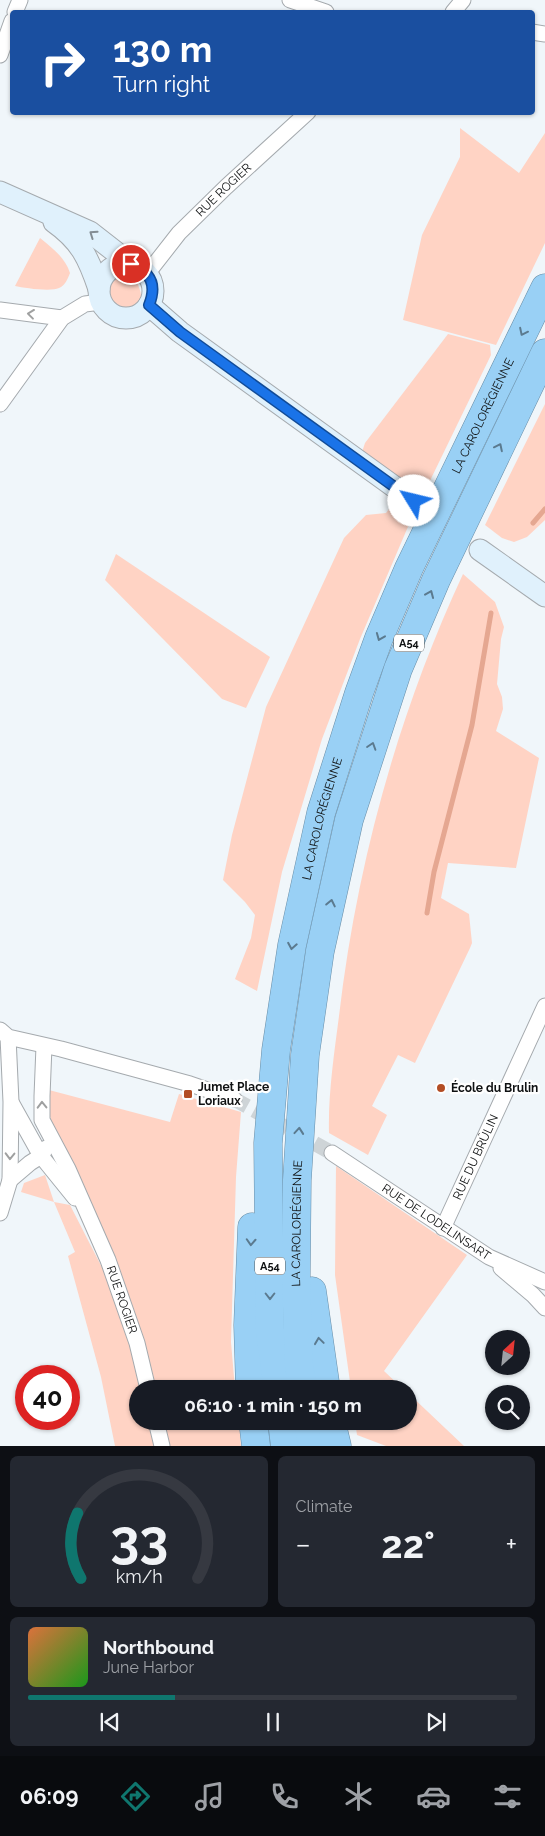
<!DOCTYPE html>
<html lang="en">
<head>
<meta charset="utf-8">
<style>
	:root { --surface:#171b24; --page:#242831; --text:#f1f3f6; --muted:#9ea1a6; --line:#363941; --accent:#0f766e }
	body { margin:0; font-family:Raleway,sans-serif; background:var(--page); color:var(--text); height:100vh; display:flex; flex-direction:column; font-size:19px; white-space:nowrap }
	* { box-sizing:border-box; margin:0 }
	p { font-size:16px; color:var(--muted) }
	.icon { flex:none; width:28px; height:28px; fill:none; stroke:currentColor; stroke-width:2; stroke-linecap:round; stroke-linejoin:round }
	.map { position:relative; height:1446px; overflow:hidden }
	.drawer { display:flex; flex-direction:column; gap:10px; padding:10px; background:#0d0f14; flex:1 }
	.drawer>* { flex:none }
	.top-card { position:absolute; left:10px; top:10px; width:525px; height:105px; border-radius:5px; box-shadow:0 1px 4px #0004; background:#1a4fa0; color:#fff; overflow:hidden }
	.needle { width:32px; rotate:27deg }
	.fabs { position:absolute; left:485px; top:1330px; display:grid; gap:10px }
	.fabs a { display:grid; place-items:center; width:45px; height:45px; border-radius:50%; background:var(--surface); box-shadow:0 1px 4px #0004; font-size:25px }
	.speed { position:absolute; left:15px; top:1365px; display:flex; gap:10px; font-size:25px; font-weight:700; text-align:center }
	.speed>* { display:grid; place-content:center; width:65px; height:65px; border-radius:50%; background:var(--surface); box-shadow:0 1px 4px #0004; line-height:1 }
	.speed .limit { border:8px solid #d22; background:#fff; color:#111 }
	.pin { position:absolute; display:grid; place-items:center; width:42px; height:42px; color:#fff; margin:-21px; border:2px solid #fff; border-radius:50%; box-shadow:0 1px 5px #0007 }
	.me { position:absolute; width:55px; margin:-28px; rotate:306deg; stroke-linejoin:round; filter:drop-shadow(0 0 4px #0008) }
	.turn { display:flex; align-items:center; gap:18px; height:105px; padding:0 20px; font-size:22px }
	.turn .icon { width:65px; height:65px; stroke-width:2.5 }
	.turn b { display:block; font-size:35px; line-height:42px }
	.big { font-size:38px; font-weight:700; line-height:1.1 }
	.drawer .card { flex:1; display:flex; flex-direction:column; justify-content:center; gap:8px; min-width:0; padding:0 18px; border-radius:8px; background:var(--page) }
	.drawer .dial { align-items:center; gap:0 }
	.dial svg { height:130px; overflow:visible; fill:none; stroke:var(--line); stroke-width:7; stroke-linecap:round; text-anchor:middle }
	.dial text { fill:var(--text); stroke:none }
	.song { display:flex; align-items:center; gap:15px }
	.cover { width:60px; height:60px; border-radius:8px; background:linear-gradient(135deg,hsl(20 70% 55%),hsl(120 70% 35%)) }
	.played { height:5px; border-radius:2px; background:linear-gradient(90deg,var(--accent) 30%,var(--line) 30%) }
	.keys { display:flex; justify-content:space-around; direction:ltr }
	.heat { display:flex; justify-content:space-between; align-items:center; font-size:28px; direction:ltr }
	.drawer .tiles { flex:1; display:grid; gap:10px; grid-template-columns:1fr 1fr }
	.card:last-child { grid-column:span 2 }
	.trip { position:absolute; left:129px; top:1380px; width:288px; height:50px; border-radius:25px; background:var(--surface); box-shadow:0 1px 4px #0004; font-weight:700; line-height:50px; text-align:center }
	.tab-bar { display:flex; height:80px; justify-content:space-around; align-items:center; background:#090b0e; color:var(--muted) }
	.tab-bar .icon { width:35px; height:35px }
	.tab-bar .current { color:var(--accent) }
	.tab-bar b { font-size:22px; color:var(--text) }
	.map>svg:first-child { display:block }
	.green { fill:#ffd3c4 }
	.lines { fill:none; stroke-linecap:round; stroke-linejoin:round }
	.stream { stroke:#e5a791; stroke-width:5 }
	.street-tunnel { stroke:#ced4d7; stroke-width:15; stroke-dasharray:15 8; stroke-linecap:butt }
	.street-casing { stroke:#a5aaae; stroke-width:17 }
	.secondary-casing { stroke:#a5aaae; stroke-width:23 }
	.highway-casing { stroke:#698da6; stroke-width:29 }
	.street { stroke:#fff; stroke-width:15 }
	.secondary { stroke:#e0f1fc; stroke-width:21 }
	.highway { stroke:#99d0f5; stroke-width:28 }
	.oneway { stroke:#828c93 }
	.oneway2 { stroke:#9fa0a0 }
	.oneway3 { stroke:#5b7a8f }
	.route-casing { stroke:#114b97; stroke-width:12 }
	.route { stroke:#1a73e8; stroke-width:9 }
	.poi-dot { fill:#b34d24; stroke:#fff; stroke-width:2 }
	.labels { text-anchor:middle; stroke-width:4.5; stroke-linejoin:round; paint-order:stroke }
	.shield { fill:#fff; stroke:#575859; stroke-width:1 }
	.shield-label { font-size:11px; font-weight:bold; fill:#0f1112 }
	.street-label { font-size:12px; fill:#0f1112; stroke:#fff }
	.poi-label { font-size:12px; font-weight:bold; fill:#0f1112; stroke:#fff; text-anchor:start }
</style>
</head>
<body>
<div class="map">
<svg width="545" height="1446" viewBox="0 0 545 1446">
	<rect width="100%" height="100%" fill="#f0f6fa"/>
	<g class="green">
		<polygon points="460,128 519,173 545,133 545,243 496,345 403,320 422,235 460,157"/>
		<path d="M40,238C52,248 65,257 70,273C68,278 65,286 59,288C51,292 24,288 15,286Z"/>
		<path d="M119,276L135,277C137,283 141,290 141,296C143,322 87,301 119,276Z"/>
		<polygon points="448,334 490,345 491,355 425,491 361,455 365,443"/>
		<polygon points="545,404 545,520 527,537 514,542 502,538 485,525"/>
		<polygon points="402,492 416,508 360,639 322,739 282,872 257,991 235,979 251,938 255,915 245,902 223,880 232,835 266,707 344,538 366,515 386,513"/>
		<polygon points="116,554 270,657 246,708 222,699 105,580"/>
		<path d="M463,574L495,602L504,627L501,639L497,684L502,697L503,709L496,731L539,758L516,868L448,863L441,898L469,914L472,943L470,948L415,1063L398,1055L372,1106L387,1115L368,1155L329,1133C328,1094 334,1055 339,1016C357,863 398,714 463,574Z"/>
		<polygon points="49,1090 170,1122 179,1094 241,1112 236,1177 231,1342 235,1389 138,1389 138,1421 156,1421 162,1446 115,1446 101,1377 68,1256 75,1252 54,1202 21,1192 24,1183 45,1175 54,1202 70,1205 112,1287 62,1157 47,1106"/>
		<polygon points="336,1166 467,1255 384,1371 403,1389 351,1389 335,1275"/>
		<polygon points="408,1393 464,1446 386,1446 357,1435 355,1421 408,1421"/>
		<polygon points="159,1421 239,1421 241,1446 166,1446"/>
	</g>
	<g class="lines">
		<g class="stream">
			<polyline points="533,523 545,509"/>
			<polyline points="427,913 434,872 472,725 491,613"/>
		</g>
		<polyline class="street-tunnel" points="234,1099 332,1153"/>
		<g class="street-casing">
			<g id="street">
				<polyline points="290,0 326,12"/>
				<polyline points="15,12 20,0"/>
				<polyline points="453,12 463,0"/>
				<polyline points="532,32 545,34"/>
				<polyline points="0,55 12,21"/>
				<path id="s1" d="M147,274L179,233L226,187L308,112"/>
				<polyline points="0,310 62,318"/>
				<polyline points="0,404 62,318 85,304 101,302"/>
				<polyline points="0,1030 8,1037 61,1049 190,1084 234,1099"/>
				<path id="s2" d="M44,1046L42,1096V1120L68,1169L108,1260L137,1343L148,1389"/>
				<polyline points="12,1104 41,1156 75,1198"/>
				<path id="s3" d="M332,1153L489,1257L545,1282"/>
				<polyline points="10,1180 30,1163 41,1156 46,1148"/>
				<polyline points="0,1213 10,1180 11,1102 8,1037"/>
				<path id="s4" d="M443,1228L545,1006"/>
				<polyline points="501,1268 533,1295 545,1308"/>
				<polyline points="156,1421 162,1446"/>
			</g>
		</g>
		<g class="secondary-casing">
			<g id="secondary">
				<polyline points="0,192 90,232 131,264"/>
				<path d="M54,222C81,241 89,259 99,289"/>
				<circle cx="126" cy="291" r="27"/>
				<polyline points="149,305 180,332 414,501"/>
				<polyline points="480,550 545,596"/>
			</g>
		</g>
		<g class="highway-casing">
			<g id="highway">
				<polyline points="312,1291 326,1389"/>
				<polyline points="250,1389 248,1325 252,1227"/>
				<path id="s5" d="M278,1389L270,1331L268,1143L276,1050L292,945L321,813L359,693L379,638L409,568L545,288"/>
				<path id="s6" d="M303,1389L299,1366L296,1276L297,1180L305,1055L320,951L349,820L398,669L436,580L545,353"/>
				<polyline points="253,1421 256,1446"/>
				<polyline points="282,1421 285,1446"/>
				<polyline points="308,1421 312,1446"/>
				<polyline points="331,1421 337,1446"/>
			</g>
		</g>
		<use href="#street" class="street"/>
		<use href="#secondary" class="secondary"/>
		<use href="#highway" class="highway"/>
	</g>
	<defs><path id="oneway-chevron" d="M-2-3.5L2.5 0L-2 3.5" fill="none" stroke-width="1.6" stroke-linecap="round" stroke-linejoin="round" transform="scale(1.25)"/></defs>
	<use class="oneway" href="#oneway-chevron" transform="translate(93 234) rotate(-145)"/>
	<g class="oneway2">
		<use href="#oneway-chevron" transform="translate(31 314) rotate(-173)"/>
		<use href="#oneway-chevron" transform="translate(42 1105) rotate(-91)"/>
		<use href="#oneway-chevron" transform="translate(10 1156) rotate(91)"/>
	</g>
	<g class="oneway3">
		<use href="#oneway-chevron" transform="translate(523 332) rotate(116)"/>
		<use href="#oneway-chevron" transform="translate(499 447) rotate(-64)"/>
		<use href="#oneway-chevron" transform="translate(430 594) rotate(-67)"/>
		<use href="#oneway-chevron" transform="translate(380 637) rotate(112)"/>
		<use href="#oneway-chevron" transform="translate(372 746) rotate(-72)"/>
		<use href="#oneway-chevron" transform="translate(331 903) rotate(-78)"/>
		<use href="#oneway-chevron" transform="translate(292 946) rotate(100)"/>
		<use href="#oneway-chevron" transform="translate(299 1131) rotate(-85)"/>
		<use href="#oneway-chevron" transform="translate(251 1242) rotate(93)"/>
		<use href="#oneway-chevron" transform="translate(270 1296) rotate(90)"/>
		<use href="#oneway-chevron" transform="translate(319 1341) rotate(-98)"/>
	</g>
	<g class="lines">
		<g class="route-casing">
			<path id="route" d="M131,264C151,272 157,285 149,305L180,332L414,501"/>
		</g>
		<use href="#route" class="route"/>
	</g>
	<g class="poi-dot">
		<circle cx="441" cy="1088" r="5"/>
		<rect x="183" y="1089" width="10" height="10" rx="2.5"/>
	</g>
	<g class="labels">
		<g class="shield">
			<rect x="394" y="634.5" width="30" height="17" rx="4"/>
			<rect x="255" y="1257.5" width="30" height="17" rx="4"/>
		</g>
		<g class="shield-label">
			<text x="409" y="647">A54</text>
			<text x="270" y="1270">A54</text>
		</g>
		<g class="street-label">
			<text dy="4" stroke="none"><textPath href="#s1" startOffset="114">RUE ROGIER</textPath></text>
			<text dy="4" stroke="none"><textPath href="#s5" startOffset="1011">LA CAROLORÉGIENNE</textPath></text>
			<text dy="4" stroke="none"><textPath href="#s5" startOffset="576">LA CAROLORÉGIENNE</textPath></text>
			<text dy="4" stroke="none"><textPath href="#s4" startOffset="78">RUE DU BRÛLIN</textPath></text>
			<text dy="4" stroke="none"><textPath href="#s3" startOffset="125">RUE DE LODELINSART</textPath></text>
			<text dy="4" stroke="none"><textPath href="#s6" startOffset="166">LA CAROLORÉGIENNE</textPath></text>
			<text dy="4" stroke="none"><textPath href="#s2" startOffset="271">RUE ROGIER</textPath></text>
		</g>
		<g class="poi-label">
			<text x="198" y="1091">Jumet Place<tspan x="198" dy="14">Loriaux</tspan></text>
			<text x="451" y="1092">École du Brulin</text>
		</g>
	</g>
</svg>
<div class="fabs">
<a><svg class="needle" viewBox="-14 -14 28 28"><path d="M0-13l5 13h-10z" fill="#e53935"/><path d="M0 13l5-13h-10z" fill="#9ea1a6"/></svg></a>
<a><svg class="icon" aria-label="search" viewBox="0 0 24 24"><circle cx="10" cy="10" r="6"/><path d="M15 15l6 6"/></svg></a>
</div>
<div class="speed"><div class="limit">40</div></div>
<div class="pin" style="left:131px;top:264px;background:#d93025"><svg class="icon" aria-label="arrive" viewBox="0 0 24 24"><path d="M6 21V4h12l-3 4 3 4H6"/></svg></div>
<svg class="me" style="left:414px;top:501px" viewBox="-20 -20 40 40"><circle r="19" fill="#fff"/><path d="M0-13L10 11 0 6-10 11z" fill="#1a73e8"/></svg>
<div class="trip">06:10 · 1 min · 150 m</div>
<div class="top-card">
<div class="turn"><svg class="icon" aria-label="right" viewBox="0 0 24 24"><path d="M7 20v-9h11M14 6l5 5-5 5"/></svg><div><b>130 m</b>Turn right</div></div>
</div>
</div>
<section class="drawer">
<div class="tiles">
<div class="card dial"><svg viewBox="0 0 100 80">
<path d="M14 69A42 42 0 1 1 86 69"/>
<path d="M14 69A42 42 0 0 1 12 29" stroke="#0f766e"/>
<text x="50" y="56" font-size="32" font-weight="700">33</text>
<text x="50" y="72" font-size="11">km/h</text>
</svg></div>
<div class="card"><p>Climate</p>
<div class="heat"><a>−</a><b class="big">22°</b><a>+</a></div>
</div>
<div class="card">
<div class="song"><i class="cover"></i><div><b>Northbound</b><p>June Harbor</p></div></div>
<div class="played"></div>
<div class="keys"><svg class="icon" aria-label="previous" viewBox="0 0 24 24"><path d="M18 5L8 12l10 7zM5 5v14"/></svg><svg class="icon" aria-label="pause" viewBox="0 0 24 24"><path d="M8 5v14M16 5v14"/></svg><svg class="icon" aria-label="next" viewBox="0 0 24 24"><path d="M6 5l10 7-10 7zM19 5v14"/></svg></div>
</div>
</div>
</section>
<nav class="tab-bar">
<b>06:09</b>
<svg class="icon current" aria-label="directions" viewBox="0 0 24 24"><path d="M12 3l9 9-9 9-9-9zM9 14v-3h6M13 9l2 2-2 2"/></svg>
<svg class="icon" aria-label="music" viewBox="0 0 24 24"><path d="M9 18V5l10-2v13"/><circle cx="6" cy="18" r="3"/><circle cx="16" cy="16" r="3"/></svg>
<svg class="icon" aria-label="phone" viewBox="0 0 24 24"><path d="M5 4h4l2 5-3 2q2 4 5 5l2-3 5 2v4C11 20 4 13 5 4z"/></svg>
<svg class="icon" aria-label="climate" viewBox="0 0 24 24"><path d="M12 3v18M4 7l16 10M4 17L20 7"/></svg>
<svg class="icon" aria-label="car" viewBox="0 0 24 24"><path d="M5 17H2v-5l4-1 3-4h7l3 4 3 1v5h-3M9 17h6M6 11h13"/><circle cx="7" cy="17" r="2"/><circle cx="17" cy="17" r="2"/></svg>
<svg class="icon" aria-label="filters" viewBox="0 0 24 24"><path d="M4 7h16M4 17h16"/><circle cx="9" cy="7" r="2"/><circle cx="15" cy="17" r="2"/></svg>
</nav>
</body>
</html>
